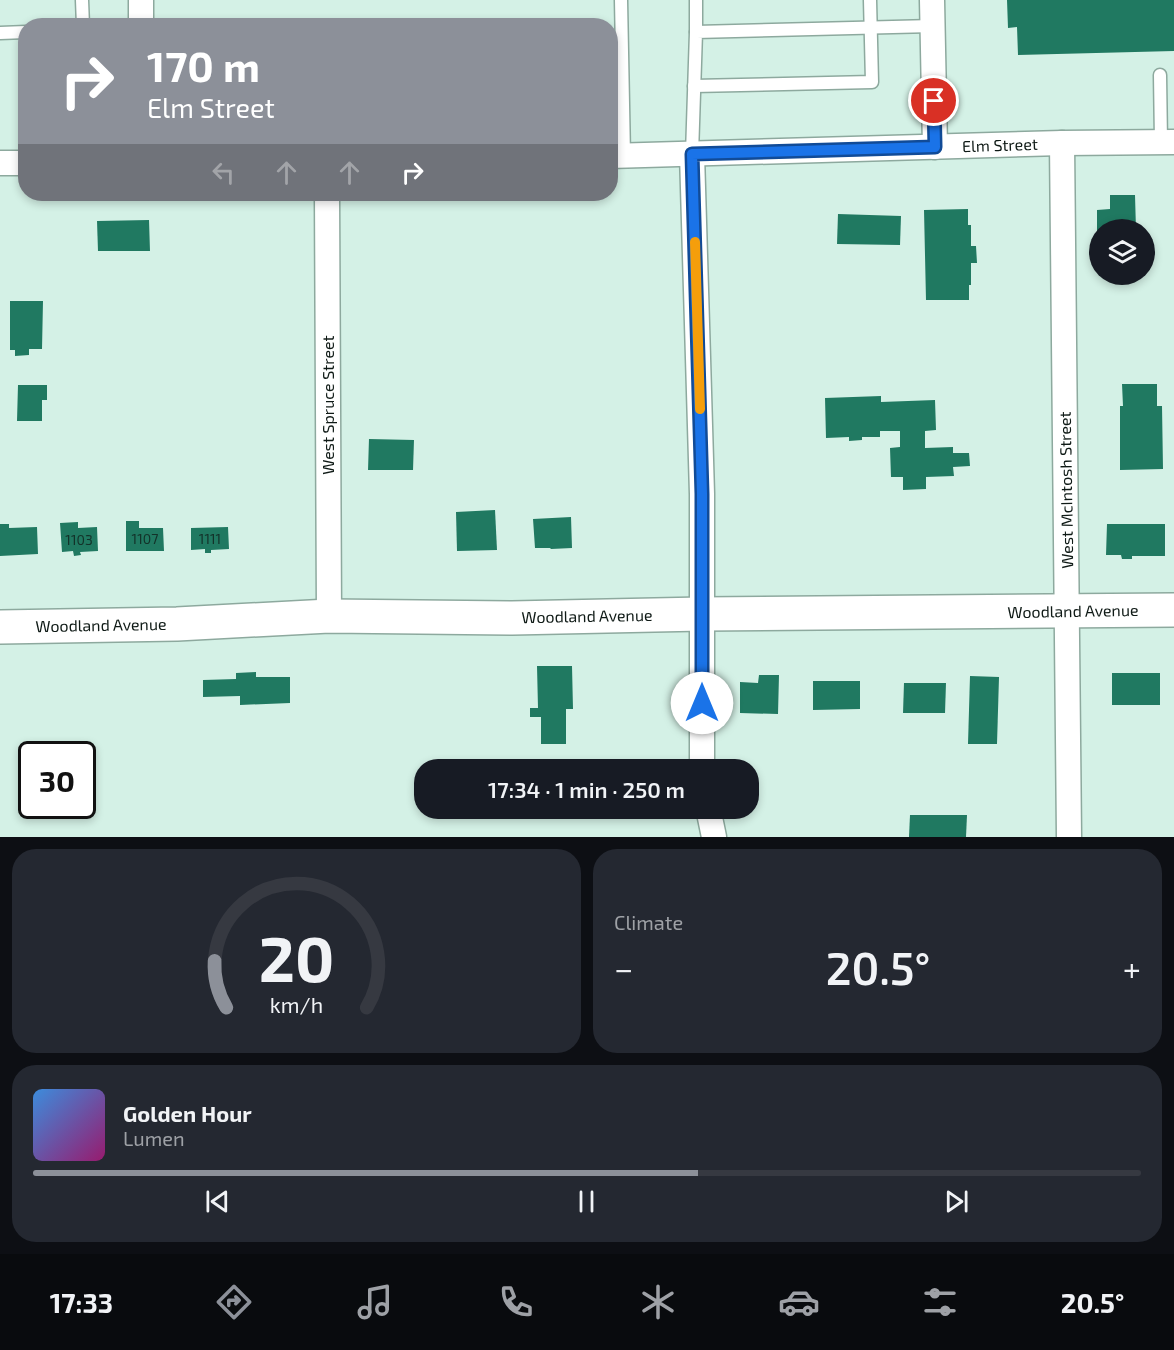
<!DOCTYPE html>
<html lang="en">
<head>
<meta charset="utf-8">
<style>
	:root { --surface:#171b24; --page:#242831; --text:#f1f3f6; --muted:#9ea1a6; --line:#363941; --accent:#8c9099 }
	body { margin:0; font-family:"Exo 2",sans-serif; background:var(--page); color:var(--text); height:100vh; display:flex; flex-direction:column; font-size:22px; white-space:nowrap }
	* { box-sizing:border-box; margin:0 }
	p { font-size:20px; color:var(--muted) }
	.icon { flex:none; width:33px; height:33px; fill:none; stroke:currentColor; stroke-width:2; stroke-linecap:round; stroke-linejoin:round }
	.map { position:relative; height:837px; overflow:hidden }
	.side { display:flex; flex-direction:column; gap:12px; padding:12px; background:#0d0f14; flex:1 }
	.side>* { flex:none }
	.top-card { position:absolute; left:18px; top:18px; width:600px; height:183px; border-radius:24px; box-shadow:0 3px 9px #0003; background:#8c9099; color:#fff; overflow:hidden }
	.buttons { position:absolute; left:1089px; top:219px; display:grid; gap:12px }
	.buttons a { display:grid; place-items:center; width:66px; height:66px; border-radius:50%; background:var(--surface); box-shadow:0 3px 9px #0003; font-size:30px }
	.speed { position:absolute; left:18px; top:741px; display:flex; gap:12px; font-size:30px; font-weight:700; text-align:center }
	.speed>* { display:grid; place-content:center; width:78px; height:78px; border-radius:50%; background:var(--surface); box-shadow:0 3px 9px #0003; line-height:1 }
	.speed .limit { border:3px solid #111; border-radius:9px; background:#fff; color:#111 }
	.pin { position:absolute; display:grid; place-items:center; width:51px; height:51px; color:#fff; margin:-26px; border:3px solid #fff; border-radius:50%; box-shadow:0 2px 6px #0007 }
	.me { position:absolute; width:66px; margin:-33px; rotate:0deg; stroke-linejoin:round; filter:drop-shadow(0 0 4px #0008) }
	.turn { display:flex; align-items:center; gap:21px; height:126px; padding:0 30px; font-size:27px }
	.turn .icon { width:78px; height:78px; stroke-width:2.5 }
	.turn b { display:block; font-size:42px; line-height:51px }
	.lanes { display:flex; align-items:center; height:57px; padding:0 30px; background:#0003; justify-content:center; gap:30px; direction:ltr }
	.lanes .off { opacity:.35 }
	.big { font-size:45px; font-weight:600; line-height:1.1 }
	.side .tile { flex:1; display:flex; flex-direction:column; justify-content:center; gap:9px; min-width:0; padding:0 21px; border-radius:24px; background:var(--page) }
	.side .dial { align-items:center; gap:0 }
	.dial svg { height:156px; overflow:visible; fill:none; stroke:var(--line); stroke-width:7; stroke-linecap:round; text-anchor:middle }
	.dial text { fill:var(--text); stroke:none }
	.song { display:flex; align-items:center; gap:18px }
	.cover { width:72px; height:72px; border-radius:9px; background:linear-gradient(135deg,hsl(210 70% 55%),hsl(320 70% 35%)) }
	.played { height:6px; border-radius:3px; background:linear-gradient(90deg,var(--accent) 60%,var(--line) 60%) }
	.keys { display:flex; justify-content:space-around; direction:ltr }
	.heat { display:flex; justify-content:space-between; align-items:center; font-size:33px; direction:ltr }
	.side .tiles { flex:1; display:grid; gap:12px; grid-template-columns:1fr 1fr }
	.tile:last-child { grid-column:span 2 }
	.trip { position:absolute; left:414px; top:759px; width:345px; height:60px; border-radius:24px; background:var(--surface); box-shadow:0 3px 9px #0003; font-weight:600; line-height:60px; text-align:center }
	.tab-bar { display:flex; height:96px; justify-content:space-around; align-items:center; background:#090b0e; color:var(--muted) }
	.tab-bar .icon { width:42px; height:42px }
	.tab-bar .active { color:var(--accent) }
	.tab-bar b { font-size:27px; color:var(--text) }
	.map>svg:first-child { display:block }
	.building { fill:#207961 }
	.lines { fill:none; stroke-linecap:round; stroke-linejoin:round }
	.lane-casing { stroke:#8da99e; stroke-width:15 }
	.street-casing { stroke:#8da99e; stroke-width:27 }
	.secondary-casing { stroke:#8da99e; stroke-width:36 }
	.lane { stroke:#fff; stroke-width:12 }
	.street { stroke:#fff; stroke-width:24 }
	.secondary { stroke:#fff; stroke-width:33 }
	.route-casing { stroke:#114b97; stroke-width:15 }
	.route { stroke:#1a73e8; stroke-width:10 }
	.slow { stroke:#f59e0b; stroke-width:10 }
	.labels { text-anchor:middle; stroke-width:5; stroke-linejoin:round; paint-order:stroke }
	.number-label { font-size:14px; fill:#133229 }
	.street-label { font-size:16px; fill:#0f1a16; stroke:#fff }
</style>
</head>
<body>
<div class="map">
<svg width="1174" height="837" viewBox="0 0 1174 837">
	<rect width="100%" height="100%" fill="#d4f1e6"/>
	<g class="building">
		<polygon points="1007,0 1174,0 1174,51 1018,55 1017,27 1008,28"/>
		<polygon points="1110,195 1135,195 1136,230 1100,230 1100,236 1097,236 1097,210 1110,209"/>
		<polygon points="968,209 968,225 971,225 971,246 976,246 977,263 971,263 971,285 969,285 969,300 926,300 924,210"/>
		<polygon points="838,214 901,216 900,245 837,244"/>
		<polygon points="149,220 150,251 98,251 97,221"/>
		<polygon points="10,301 43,301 42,349 29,349 29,355 15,356 15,350 10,350"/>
		<polygon points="1122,384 1157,384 1157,406 1162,406 1163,469 1120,470 1120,406 1123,406"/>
		<polygon points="18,385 47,385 47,400 42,400 42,421 17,421"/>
		<polygon points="881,396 881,402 935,400 936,430 925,431 925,448 953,447 953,453 969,453 970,466 953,467 954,476 926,477 926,489 903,490 903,477 891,477 890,448 900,447 900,431 880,431 880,437 862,437 862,440 849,441 849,437 826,438 825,398"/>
		<polygon points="369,439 414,440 413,470 368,470"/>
		<polygon points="495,510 497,550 457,551 456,512"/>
		<polygon points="571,517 572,548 551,549 550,548 535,548 533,519"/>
		<polygon points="126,521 139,521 139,528 163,528 164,551 126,551"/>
		<polygon points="78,522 78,528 97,527 98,551 80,552 81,555 74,556 73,551 62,552 60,523"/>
		<polygon points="0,524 9,524 9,528 37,527 38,554 0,556"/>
		<polygon points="1107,524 1165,524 1165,556 1132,556 1132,559 1122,559 1121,555 1106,555"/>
		<polygon points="228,527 229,549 211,550 211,553 205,553 205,549 191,550 191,528"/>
		<polygon points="537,666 572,666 573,709 566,709 566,744 541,744 541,717 530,717 530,708 538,708"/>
		<polygon points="256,672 256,677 290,677 290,703 240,705 240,696 203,697 203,680 236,679 236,673"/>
		<rect x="1112" y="673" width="48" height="32"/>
		<polygon points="759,675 779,675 778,714 740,713 740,682 758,683"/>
		<polygon points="970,676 999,677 997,744 968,744"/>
		<polygon points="813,681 860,681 860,709 813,710"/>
		<polygon points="904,683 946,683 945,713 903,713"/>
		<polygon points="910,815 967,815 966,837 909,837"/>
	</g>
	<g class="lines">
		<g class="lane-casing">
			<g id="lane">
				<polyline points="82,0 83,26"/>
				<polyline points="621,0 624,156"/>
				<polyline points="696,0 696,32"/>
				<polyline points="0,33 26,32"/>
				<polyline points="1160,75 1161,142"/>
				<polyline points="694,86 872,82 870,0"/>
				<polyline points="692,154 696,32 933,26"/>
			</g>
		</g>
		<g class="street-casing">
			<g id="street">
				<polyline points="141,0 141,26"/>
				<polyline points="932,0 935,147"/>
				<polyline points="1062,143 1069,837"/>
				<polyline points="692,154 702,494 702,770"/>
				<polyline points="610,156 1062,143 1174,142"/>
				<polyline points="0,163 26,163"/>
				<polyline points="327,194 329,616"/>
				<polyline points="708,808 714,837"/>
			</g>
		</g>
		<g class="secondary-casing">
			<polyline id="secondary" points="0,627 177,624 329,616 512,618 702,614 1174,610"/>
		</g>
		<use href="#lane" class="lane"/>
		<use href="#street" class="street"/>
		<use href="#secondary" class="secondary"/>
	</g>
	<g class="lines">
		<g class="route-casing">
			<polyline id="route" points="702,703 702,494 692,154 935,147 934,101"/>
		</g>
		<use href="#route" class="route"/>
		<polyline class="slow" points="695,242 700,409"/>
	</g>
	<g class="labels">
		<g class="number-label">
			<text x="145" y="544">1107</text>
			<text x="210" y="544">1111</text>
			<text x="79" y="545">1103</text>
		</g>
		<g class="street-label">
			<text transform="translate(1000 145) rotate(-2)" y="6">Elm Street</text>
			<text transform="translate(328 405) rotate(-90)" y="6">West Spruce Street</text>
			<text transform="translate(1066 490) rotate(-91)" y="6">West McIntosh Street</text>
			<text transform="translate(1073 611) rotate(-1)" y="6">Woodland Avenue</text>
			<text transform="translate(587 616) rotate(-1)" y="6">Woodland Avenue</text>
			<text transform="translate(101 625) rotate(-1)" y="6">Woodland Avenue</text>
		</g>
	</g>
</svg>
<div class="buttons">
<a><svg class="icon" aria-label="layers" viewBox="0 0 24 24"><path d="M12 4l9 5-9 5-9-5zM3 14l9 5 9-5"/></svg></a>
</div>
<div class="speed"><div class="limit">30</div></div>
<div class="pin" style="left:934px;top:101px;background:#d93025"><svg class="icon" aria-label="arrive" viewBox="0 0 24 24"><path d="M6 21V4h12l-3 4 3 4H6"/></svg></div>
<svg class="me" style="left:702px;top:703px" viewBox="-20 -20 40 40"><circle r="19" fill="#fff"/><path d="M0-13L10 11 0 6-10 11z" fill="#1a73e8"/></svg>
<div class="trip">17:34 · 1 min · 250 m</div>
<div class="top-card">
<div class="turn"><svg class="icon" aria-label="right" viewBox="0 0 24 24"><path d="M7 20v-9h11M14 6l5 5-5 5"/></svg><div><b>170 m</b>Elm Street</div></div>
<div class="lanes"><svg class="icon off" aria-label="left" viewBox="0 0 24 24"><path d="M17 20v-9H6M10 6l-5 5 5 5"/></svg><svg class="icon off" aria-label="ahead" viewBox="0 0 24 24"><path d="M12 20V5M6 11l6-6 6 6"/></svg><svg class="icon off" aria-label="ahead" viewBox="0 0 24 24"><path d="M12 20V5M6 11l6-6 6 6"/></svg><svg class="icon" aria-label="right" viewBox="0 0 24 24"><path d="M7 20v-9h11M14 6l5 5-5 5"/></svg></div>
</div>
</div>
<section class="side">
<div class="tiles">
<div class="tile dial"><svg viewBox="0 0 100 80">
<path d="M14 69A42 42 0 1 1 86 69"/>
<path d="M14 69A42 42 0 0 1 8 45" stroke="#8c9099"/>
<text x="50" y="56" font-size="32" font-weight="700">20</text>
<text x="50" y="72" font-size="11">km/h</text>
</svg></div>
<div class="tile"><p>Climate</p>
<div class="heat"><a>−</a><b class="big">20.5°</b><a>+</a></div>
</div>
<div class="tile">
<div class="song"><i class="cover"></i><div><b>Golden Hour</b><p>Lumen</p></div></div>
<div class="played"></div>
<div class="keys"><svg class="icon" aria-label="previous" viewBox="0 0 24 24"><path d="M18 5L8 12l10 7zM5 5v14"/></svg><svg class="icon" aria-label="pause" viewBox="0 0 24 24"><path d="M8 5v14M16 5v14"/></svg><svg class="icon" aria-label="next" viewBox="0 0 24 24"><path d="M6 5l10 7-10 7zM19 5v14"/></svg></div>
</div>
</div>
</section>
<nav class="tab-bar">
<b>17:33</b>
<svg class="icon active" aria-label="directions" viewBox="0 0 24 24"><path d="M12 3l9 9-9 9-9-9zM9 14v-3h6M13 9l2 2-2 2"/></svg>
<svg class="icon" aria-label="music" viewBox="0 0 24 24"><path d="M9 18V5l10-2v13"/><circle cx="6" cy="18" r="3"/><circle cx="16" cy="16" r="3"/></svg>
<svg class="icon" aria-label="phone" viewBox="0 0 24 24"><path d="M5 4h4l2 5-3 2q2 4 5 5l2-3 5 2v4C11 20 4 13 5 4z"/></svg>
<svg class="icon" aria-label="climate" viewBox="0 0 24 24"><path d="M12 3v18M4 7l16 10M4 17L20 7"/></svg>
<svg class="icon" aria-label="car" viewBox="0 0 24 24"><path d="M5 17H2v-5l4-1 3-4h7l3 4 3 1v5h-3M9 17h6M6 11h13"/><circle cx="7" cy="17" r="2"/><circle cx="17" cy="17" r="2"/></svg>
<svg class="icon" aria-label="filters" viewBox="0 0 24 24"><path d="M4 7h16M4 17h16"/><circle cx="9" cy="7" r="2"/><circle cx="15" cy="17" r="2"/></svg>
<b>20.5°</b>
</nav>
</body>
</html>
